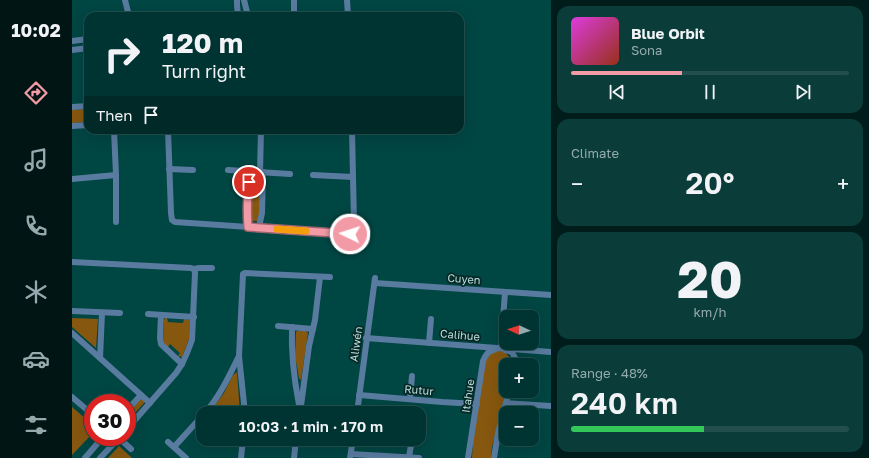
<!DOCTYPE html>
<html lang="en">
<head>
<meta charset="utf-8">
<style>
	:root { --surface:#003432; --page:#0a3c3a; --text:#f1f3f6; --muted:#95aaac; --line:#224f4d; --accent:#f39aa7 }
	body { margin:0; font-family:"Golos Text",sans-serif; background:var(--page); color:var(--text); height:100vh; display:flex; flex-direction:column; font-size:15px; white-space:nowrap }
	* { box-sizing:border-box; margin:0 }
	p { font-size:13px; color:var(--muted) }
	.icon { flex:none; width:22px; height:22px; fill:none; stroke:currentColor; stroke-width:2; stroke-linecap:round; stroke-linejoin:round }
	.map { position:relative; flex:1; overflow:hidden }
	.drawer { display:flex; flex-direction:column; gap:6px; padding:6px; background:#001d1c; width:318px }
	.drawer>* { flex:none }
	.banner { position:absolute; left:12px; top:12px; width:380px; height:122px; border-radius:12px; box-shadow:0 4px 16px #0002,0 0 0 1px var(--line); background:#003432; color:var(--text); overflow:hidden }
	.needle { width:26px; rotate:273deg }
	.fabs { position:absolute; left:427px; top:310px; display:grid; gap:8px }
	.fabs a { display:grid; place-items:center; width:40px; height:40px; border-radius:8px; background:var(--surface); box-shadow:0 4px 16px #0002,0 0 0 1px var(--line); font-size:20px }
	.speed { position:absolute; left:12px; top:394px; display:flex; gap:8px; font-size:20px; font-weight:700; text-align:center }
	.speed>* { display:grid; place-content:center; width:52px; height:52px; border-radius:50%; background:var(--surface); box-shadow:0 4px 16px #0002,0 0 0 1px var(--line); line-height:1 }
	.speed .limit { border:6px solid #d22; background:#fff; color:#111 }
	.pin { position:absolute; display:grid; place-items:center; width:34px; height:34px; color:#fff; margin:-17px; border:2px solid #fff; border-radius:50%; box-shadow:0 1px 4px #0007 }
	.me { position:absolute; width:44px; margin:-22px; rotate:274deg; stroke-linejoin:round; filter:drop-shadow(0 0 3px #0008) }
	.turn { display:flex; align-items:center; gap:14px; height:84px; padding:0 12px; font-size:18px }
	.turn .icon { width:52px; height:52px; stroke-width:2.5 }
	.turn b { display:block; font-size:28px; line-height:34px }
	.then { display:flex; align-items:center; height:38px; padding:0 12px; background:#0003; gap:8px; font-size:15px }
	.big { font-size:30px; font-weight:600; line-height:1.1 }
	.drawer .widget { flex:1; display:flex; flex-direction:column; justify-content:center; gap:6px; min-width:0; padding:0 14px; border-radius:12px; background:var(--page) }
	.drawer .dial { align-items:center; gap:0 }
	.dial b { font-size:52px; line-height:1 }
	.song { display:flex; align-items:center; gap:12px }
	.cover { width:48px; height:48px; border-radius:6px; background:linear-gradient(135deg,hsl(300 70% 55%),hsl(10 70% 35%)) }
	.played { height:4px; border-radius:2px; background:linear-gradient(90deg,var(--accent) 40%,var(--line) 40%) }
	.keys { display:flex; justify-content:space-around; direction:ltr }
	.heat { display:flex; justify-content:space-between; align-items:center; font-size:22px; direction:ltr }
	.charge { height:6px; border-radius:3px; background:linear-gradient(90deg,#34c759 48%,var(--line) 0) }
	.trip { position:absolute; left:124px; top:406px; width:230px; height:40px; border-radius:12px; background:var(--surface); box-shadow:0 4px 16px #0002,0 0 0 1px var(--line); font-weight:600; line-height:40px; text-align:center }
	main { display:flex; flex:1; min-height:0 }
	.dock { display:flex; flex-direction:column; width:72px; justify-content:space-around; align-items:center; background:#001514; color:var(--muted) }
	.dock .icon { width:28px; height:28px }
	.dock .selected { color:var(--accent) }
	.dock b { font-size:18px; color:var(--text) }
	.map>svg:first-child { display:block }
	.green { fill:#86570f }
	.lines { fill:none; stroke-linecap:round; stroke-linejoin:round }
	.street { stroke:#597b9f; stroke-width:6 }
	.route-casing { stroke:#9e646d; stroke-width:10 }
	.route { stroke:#f39aa7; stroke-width:7 }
	.slow { stroke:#f59e0b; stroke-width:7 }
	.labels { text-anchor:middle; stroke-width:3.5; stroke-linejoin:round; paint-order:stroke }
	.street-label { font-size:11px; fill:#bbdfdc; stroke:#062827 }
</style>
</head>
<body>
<main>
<nav class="dock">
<b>10:02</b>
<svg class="icon selected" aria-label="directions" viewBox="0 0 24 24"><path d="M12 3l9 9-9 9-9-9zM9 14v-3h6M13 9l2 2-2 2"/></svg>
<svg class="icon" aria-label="music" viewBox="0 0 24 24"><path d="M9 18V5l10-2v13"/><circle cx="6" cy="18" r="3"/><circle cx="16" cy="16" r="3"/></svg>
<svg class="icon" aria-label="phone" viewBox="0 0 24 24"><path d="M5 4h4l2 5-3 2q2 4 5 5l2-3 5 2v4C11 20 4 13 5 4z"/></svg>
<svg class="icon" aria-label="climate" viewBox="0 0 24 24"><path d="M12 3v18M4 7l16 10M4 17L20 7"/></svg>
<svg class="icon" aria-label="car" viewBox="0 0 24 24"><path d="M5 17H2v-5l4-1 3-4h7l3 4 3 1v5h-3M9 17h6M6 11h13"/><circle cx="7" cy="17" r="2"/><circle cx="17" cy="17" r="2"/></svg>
<svg class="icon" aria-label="filters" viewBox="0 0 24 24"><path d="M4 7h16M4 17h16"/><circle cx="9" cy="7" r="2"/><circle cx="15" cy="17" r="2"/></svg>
</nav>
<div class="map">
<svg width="479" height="458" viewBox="0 0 479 458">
	<rect width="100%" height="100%" fill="#004643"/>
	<g class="green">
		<polygon points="16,109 16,122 0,123 0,110"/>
		<path d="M188,178V214L186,221H180C176,205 177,195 182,179Z"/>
		<polygon points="0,318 26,319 24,348 0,327"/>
		<polygon points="95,318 96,322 111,323 112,319 118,320 117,339 110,357 106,356 108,353 98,344 96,347 91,342 92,320 93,318"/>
		<polygon points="225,331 234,331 236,333 229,380 227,378 223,356 224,332"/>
		<polygon points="421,350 432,351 438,358 438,365 434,365 434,390 420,447 419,458 400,458 402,422 412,362"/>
		<polygon points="165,372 168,413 157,413 152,408 149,410 144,407 143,405 152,393 161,375"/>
		<polygon points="69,398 73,402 55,422 55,413"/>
		<polygon points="0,407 21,425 21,433 0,455"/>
		<polygon points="47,446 60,458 36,458"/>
	</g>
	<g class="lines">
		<g class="street">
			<polyline points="53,0 57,16"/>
			<polyline points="165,0 165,5 166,16"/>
			<polyline points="172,0 176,16"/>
			<polyline points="222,0 222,16"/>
			<polyline points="275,0 276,16"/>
			<polyline points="0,41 16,39"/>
			<polyline points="0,50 16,48"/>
			<polyline points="0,107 16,106"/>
			<polyline points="0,126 16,125"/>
			<polyline points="42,130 44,175 44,222"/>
			<path d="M96,130L99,213L100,220L103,222L278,234C282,231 282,227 282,223L280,130"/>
			<polyline points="97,169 121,170"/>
			<polyline points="156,170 218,174"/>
			<polyline points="188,172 189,130"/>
			<polyline points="241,175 281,177"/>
			<polyline points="0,179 44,175"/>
			<path d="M177,227C175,208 176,190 179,172"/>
			<polyline points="187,227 190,213 191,172"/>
			<polyline points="0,262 119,268 122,269 127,268 140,268"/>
			<polyline points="303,283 479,295"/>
			<polyline points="0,311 48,313"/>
			<polyline points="76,314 122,317"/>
			<polyline points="89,315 88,338 89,344 110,364"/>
			<polyline points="206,326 241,329"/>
			<path d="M220,327C219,353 222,379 227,405"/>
			<polyline points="0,333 78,403"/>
			<polyline points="294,338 479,352"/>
			<polyline points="357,343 359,319"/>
			<polyline points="429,348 433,292"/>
			<polyline points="433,350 440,352 443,358 442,365"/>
			<polyline points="28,358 30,313"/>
			<polyline points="287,395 370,402 405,404"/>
			<polyline points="0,397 21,415"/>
			<polyline points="338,399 340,376"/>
			<polyline points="434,403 479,406"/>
			<polyline points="138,407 144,413"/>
			<polyline points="55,410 69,395"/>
			<path d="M133,413C148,396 157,376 167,356"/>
			<polyline points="173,413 167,356 171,274 173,273 258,277"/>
			<polyline points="228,413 237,346 243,320 248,277"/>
			<polyline points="285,413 303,278"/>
			<polyline points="55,429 104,373 110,364 115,353 120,340 123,273 122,269"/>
			<polyline points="46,437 59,449"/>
			<polyline points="96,442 114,458"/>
			<polyline points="102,447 131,415"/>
			<polyline points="279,454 347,458"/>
			<polyline points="337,457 340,439"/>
			<polyline points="13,458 31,437"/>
			<polyline points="28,458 48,437"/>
			<polyline points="169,458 171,439"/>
			<polyline points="222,458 224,439"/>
			<polyline points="278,458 281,439"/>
			<path d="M396,458L411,361C414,354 416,351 424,349"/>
			<polyline points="422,458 426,433 437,391"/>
		</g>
	</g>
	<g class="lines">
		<g class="route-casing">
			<path id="route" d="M177,182C175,197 175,212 176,227L278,234"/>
		</g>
		<use href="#route" class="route"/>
		<polyline class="slow" points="205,229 234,231"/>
	</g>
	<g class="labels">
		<g class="street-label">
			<text transform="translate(392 279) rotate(4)" y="4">Cuyen</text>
			<text transform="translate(388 335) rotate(5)" y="4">Calihue</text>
			<text transform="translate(284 344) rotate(-82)" y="4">Aliwén</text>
			<text transform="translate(347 390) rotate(5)" y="4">Rutur</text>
			<text transform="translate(396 396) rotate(-82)" y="4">Itahue</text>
		</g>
	</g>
</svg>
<div class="fabs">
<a><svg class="needle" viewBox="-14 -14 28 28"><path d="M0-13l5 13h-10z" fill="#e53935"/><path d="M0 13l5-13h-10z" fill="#95aaac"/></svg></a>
<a>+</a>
<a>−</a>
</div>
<div class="speed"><div class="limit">30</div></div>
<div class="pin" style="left:177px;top:182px;background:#d93025"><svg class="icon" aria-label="arrive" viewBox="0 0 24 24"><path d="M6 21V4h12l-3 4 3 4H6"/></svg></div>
<svg class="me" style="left:278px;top:234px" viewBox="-20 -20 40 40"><circle r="17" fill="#f39aa7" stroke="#fff" stroke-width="3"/><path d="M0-11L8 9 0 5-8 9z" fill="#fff"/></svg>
<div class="trip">10:03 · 1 min · 170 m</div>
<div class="banner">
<div class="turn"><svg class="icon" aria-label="right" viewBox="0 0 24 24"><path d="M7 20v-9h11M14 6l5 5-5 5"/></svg><div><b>120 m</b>Turn right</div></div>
<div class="then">Then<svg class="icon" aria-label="arrive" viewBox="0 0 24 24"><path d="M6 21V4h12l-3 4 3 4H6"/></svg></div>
</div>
</div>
<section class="drawer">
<div class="widget">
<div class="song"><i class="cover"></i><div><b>Blue Orbit</b><p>Sona</p></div></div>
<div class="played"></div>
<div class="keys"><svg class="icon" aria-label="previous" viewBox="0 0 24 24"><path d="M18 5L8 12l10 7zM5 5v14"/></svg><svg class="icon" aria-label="pause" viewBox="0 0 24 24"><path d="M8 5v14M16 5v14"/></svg><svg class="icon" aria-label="next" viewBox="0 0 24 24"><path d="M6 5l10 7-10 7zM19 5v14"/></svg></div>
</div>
<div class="widget"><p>Climate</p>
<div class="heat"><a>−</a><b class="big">20°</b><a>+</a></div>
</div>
<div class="widget dial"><b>20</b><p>km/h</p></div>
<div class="widget"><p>Range · 48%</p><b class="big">240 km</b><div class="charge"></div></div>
</section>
</main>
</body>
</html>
